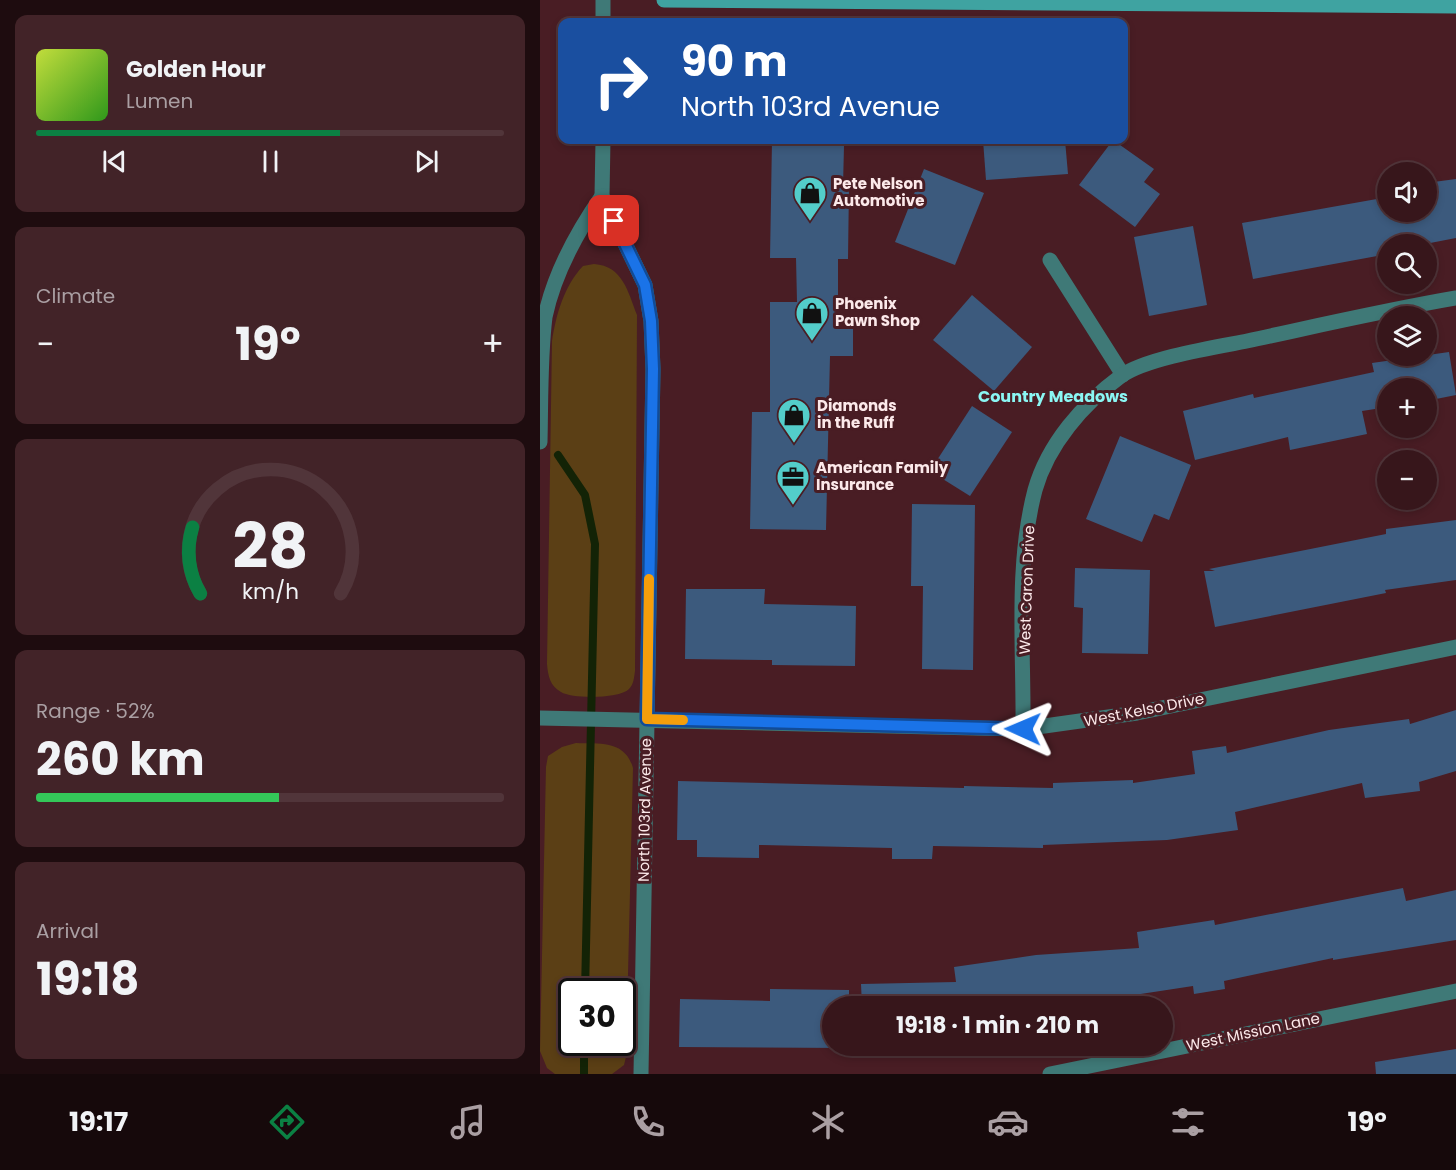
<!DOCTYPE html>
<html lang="en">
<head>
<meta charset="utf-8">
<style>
	:root { --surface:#37161b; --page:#422328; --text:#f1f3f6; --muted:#aa9fa3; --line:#51353a; --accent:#0b8043 }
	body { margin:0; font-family:Poppins,sans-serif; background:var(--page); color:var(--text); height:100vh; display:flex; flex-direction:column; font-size:22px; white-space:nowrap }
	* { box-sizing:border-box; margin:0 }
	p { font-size:20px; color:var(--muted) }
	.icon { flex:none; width:33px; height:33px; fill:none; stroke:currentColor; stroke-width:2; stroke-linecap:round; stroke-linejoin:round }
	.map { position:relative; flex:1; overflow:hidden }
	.panel { display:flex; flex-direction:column; gap:15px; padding:15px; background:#1e0c0f; width:540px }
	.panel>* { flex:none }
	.top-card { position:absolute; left:18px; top:18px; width:570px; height:126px; border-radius:12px; box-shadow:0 3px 9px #0003,0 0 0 2px var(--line); background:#1a4fa0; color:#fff; overflow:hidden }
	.buttons { position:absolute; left:837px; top:162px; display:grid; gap:12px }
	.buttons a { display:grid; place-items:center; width:60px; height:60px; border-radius:50%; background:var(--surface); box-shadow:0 3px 9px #0003,0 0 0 2px var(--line); font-size:30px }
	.speed { position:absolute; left:18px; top:978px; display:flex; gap:12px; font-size:30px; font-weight:700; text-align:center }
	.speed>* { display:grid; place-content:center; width:78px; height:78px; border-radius:50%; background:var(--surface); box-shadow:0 3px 9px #0003,0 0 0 2px var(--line); line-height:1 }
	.speed .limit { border:3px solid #111; border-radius:9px; background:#fff; color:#111 }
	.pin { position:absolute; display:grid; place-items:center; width:51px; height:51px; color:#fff; margin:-26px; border-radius:12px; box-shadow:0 3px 9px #0006 }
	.me { position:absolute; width:66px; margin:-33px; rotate:271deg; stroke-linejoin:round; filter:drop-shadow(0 0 4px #0008) }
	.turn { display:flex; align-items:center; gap:21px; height:126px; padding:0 24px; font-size:27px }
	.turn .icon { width:78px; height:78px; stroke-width:2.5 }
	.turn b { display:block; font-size:42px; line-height:51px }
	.big { font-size:45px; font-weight:700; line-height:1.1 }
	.panel .tile { flex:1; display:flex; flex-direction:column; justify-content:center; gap:9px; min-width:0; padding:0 21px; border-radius:12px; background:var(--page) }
	.panel .dial { align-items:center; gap:0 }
	.dial svg { height:156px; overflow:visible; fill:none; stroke:var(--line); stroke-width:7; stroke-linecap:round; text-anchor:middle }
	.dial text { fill:var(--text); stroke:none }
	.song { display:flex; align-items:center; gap:18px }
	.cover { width:72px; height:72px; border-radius:9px; background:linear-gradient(135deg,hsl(70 70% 55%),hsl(110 70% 35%)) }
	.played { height:6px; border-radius:3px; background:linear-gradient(90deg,var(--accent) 65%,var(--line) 65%) }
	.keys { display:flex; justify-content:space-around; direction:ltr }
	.heat { display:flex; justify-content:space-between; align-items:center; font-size:33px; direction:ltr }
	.charge { height:9px; border-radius:4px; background:linear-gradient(90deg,#34c759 52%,var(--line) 0) }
	.trip { position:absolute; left:282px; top:996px; width:351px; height:60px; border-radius:30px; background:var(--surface); box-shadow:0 3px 9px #0003,0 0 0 2px var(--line); font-weight:700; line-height:60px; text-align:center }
	.tabs { display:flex; height:96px; justify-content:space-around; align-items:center; background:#16090b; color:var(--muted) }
	.tabs .icon { width:42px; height:42px }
	.tabs .selected { color:var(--accent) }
	.tabs b { font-size:27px; color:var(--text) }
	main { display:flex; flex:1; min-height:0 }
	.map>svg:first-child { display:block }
	.green { fill:#5b3f15; fill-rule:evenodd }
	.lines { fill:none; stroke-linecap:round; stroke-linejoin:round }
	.stream { stroke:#132306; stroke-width:8 }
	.building { fill:#3c5a7d }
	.minor { stroke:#3f7977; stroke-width:15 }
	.tertiary { stroke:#3f7977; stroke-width:15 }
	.secondary { stroke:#3fa3a1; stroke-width:15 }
	.route-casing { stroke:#114b97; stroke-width:15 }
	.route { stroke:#1a73e8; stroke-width:10 }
	.slow { stroke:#f59e0b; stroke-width:10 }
	.labels { text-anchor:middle; stroke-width:6; stroke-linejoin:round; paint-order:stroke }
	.poi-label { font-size:15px; font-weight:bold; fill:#fce9ea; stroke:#491d24; text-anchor:start }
	.street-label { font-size:15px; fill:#fce9ea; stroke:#491d24 }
	.neighbourhood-label { font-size:16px; font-weight:bold; fill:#8af6f3; stroke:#491d24 }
</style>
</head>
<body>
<main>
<section class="panel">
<div class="tile">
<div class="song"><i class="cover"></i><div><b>Golden Hour</b><p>Lumen</p></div></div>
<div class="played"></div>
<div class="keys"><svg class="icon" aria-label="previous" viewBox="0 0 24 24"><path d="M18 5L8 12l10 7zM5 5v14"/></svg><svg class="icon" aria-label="pause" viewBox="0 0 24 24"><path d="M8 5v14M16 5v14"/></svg><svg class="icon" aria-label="next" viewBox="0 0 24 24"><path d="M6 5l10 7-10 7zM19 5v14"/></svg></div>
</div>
<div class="tile"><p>Climate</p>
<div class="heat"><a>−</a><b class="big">19°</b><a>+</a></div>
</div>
<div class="tile dial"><svg viewBox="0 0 100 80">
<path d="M14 69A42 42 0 1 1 86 69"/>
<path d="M14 69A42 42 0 0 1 10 35" stroke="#0b8043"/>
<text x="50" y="56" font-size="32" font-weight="700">28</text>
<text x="50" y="72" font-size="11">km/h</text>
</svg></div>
<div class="tile"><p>Range · 52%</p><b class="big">260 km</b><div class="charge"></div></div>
<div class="tile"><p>Arrival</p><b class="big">19:18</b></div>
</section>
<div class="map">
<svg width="916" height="1074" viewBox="0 0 916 1074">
	<rect width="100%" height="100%" fill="#491d24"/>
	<g class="green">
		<path d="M54,264C83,266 88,292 97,315L95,671C94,677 94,684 89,689C79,699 32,699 21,692C10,686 8,676 7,664L12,341C16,315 24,286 43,266Z"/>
		<path d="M36,743C60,744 85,740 93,768L86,1057L84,1065L72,1074H15L7,1068L0,1051L6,767L8,756L22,747ZM32,992H82V1042H32Z"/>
	</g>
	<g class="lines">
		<g class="stream">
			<polyline points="18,455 45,495 55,544 45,992"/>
			<polyline points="44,1074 44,1042"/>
		</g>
	</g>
	<g class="building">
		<polygon points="232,140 298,140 298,146 304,146 303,186 309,186 308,259 298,259 298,329 313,329 313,356 290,356 286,530 210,529 212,412 230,412 230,302 257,302 256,258 230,258"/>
		<polygon points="443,140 525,140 528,174 446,180"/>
		<polygon points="573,140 614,169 604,182 620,194 595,227 539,185"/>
		<polygon points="384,169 444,193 415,265 355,242"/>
		<polygon points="916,179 916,238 885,244 848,244 848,254 713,279 702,223 848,197 848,212 886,212 886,183"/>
		<polygon points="653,226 667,305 609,316 594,237"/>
		<polygon points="432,295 492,347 454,391 393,340"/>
		<polygon points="909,352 916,395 886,401 886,388 848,388 848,407 822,411 827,434 750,450 748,437 655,460 643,411 713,394 714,398 834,372 832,363"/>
		<polygon points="432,406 472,432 430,496 390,471"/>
		<polygon points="580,436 651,465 629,520 614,514 602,542 546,519"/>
		<polygon points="372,504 435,505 433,670 382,669 383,586 371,586"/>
		<polygon points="916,520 916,580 845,590 846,593 675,627 664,571 675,571 669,569 846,534 846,529"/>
		<polygon points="535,568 610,570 608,654 542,653 543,608 534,607"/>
		<polygon points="146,589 225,589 224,604 316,606 315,666 232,665 232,660 145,659"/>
		<polygon points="916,710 916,771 879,782 880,791 825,798 822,783 695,812 698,830 627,840 503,845 503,848 393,846 392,859 352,859 352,848 219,845 219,858 157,857 157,840 137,840 138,781 424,788 424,786 513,788 513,783 593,780 593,783 655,774 652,751 686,746 687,753 789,730 869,719 870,724"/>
		<polygon points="863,888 866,901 916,890 916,940 793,960 793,958 684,981 685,989 654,994 653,986 594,995 595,1006 322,1006 321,984 416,982 414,967 496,955 599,948 597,932 674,920 675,925"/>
		<polygon points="230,989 309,990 309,1006 292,1006 292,1046 308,1046 308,1048 139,1047 140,999 230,1001"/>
		<polygon points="916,1049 916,1074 836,1074 835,1062"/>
	</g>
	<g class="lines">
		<g class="minor">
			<polyline points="510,260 583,375"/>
			<polyline points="0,718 483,729 597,713 916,647"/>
			<path d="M483,729C484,651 475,566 495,490C508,444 543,404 581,376C606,358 676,347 707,341C777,326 846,310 916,298"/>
			<polyline points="510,1074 916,991"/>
		</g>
		<g class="tertiary">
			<polyline points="63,0 63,22"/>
			<polyline points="63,140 62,196 105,285 111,321 113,369 101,1074"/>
			<path d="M0,442C1,402 0,357 5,317C14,274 37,232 62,196"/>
		</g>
		<polyline class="secondary" points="124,0 916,6"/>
	</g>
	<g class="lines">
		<g class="route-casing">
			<polyline id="route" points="74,221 105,285 111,321 113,369 107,719 483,729"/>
		</g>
		<use href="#route" class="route"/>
		<polyline class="slow" points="109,579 107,719 143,720"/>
	</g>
	<defs>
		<g id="shop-pin" transform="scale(1.725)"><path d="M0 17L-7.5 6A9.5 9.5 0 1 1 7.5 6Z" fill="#53cdca" stroke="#491d24"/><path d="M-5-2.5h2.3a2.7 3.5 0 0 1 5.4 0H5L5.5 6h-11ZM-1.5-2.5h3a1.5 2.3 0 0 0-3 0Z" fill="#111"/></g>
		<g id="office-pin" transform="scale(1.725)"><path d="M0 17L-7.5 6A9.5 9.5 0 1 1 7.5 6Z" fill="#53cdca" stroke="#491d24"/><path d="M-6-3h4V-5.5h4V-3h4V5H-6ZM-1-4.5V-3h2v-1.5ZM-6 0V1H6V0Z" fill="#111"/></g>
	</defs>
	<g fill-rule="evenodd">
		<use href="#shop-pin" x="270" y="193"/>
		<use href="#shop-pin" x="272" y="313"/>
		<use href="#shop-pin" x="254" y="415"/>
		<use href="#office-pin" x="253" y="477"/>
	</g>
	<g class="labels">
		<g class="poi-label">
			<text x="293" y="189">Pete Nelson<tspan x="293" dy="17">Automotive</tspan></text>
			<text x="295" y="309">Phoenix<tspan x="295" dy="17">Pawn Shop</tspan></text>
			<text x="277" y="411">Diamonds<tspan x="277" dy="17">in the Ruff</tspan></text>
			<text x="276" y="473">American Family<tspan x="276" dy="17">Insurance</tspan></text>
		</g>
		<g class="street-label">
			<text transform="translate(487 590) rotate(-88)" y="5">West Caron Drive</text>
			<text transform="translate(604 710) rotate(-11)" y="5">West Kelso Drive</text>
			<text transform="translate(105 810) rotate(-89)" y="5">North 103rd Avenue</text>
			<text transform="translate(713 1032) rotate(-12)" y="5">West Mission Lane</text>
		</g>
		<g class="neighbourhood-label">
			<text x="513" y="402">Country Meadows</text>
		</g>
	</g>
</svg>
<div class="buttons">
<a><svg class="icon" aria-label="sound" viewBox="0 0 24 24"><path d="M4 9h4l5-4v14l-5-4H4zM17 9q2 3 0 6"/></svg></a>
<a><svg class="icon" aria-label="search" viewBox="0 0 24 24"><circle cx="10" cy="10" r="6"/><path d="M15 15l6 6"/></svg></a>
<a><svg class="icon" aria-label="layers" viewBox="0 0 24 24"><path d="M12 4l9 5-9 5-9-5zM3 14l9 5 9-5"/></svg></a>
<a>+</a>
<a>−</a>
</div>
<div class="speed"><div class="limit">30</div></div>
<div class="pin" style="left:74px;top:221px;background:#d93025"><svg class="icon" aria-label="arrive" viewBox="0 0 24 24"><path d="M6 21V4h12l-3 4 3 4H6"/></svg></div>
<svg class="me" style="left:483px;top:729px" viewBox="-20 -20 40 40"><path d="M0-17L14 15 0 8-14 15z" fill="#1a73e8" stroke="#fff" stroke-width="4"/></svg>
<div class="trip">19:18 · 1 min · 210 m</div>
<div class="top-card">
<div class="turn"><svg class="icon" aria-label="right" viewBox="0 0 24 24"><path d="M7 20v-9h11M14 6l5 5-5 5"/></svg><div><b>90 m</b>North 103rd Avenue</div></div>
</div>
</div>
</main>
<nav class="tabs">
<b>19:17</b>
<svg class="icon selected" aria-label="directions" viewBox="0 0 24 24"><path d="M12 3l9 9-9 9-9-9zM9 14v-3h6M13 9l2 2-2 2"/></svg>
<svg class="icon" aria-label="music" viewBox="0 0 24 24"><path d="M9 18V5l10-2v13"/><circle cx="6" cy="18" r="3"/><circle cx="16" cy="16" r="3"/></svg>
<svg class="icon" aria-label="phone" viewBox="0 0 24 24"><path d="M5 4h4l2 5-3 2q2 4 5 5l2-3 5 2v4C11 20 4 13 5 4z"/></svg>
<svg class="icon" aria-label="climate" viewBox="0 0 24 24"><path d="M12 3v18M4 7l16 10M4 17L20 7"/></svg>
<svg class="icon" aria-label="car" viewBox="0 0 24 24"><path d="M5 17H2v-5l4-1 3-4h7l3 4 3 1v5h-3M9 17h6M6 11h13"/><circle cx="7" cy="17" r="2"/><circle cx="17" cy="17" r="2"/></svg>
<svg class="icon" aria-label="filters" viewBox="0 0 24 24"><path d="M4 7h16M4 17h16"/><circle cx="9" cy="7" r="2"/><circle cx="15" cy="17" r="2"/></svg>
<b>19°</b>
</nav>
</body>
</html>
